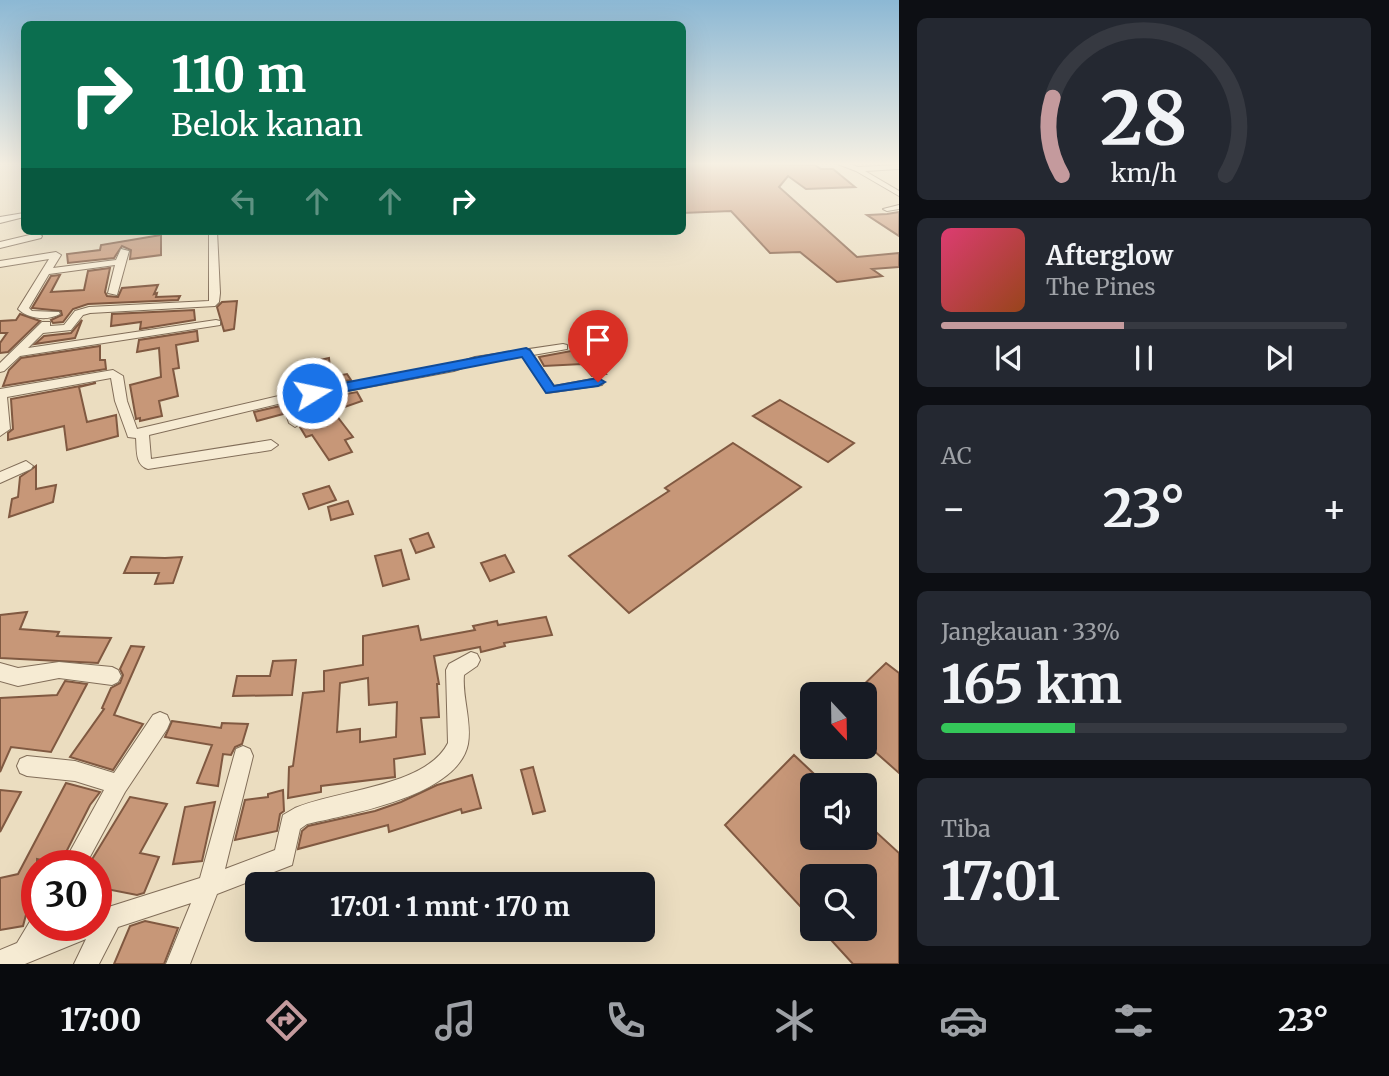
<!DOCTYPE html>
<html lang="id">
<head>
<meta charset="utf-8">
<style>
	:root { --surface:#171b24; --page:#242831; --text:#f1f3f6; --muted:#9ea1a6; --line:#363941; --accent:#c49a9d }
	body { margin:0; font-family:Merriweather,serif; background:var(--page); color:var(--text); height:100vh; display:flex; flex-direction:column; font-size:26px; white-space:nowrap }
	* { box-sizing:border-box; margin:0 }
	p { font-size:23px; color:var(--muted) }
	.icon { flex:none; width:38px; height:38px; fill:none; stroke:currentColor; stroke-width:2; stroke-linecap:round; stroke-linejoin:round }
	.map { position:relative; flex:1; overflow:hidden }
	.sheet { display:flex; flex-direction:column; gap:18px; padding:18px; background:#0d0f14; width:490px }
	.sheet>* { flex:none }
	.guide { position:absolute; left:21px; top:21px; width:665px; height:214px; border-radius:10px; box-shadow:0 7px 28px #0002; background:#0b6e4f; color:#fff; overflow:hidden }
	.needle { width:46px; rotate:158deg }
	.controls { position:absolute; left:800px; top:682px; display:grid; gap:14px }
	.controls a { display:grid; place-items:center; width:77px; height:77px; border-radius:10px; background:var(--surface); box-shadow:0 7px 28px #0002; font-size:35px }
	.speed { position:absolute; left:21px; top:850px; display:flex; gap:14px; font-size:35px; font-weight:700; text-align:center }
	.speed>* { display:grid; place-content:center; width:91px; height:91px; border-radius:50%; background:var(--surface); box-shadow:0 7px 28px #0002; line-height:1 }
	.speed .limit { border:10px solid #d22; background:#fff; color:#111 }
	.pin { position:absolute; display:grid; place-items:center; width:60px; height:60px; color:#fff; margin:-72px -30px; border-radius:50% 50% 50% 0; rotate:-45deg; box-shadow:0 0 7px #0007 }
	.pin .icon { rotate:45deg }
	.me { position:absolute; width:77px; margin:-38px; rotate:80deg; stroke-linejoin:round; filter:drop-shadow(0 0 5px #0008) }
	.turn { display:flex; align-items:center; gap:24px; height:147px; padding:0 35px; font-size:32px }
	.turn .icon { width:91px; height:91px; stroke-width:2.5 }
	.turn b { display:block; font-size:49px; line-height:60px }
	.lanes { display:flex; align-items:center; height:66px; padding:0 35px; background:#0003; justify-content:center; gap:35px; direction:ltr }
	.lanes .off { opacity:.35 }
	.big { font-size:52px; font-weight:700; line-height:1.1 }
	.sheet .widget { flex:1; display:flex; flex-direction:column; justify-content:center; gap:10px; min-width:0; padding:0 24px; border-radius:10px; background:var(--page) }
	.sheet .dial { align-items:center; gap:0 }
	.dial svg { height:182px; overflow:visible; fill:none; stroke:var(--line); stroke-width:7; stroke-linecap:round; text-anchor:middle }
	.dial text { fill:var(--text); stroke:none }
	.song { display:flex; align-items:center; gap:21px }
	.cover { width:84px; height:84px; border-radius:10px; background:linear-gradient(135deg,hsl(340 70% 55%),hsl(20 70% 35%)) }
	.played { height:7px; border-radius:4px; background:linear-gradient(90deg,var(--accent) 45%,var(--line) 45%) }
	.keys { display:flex; justify-content:space-around; direction:ltr }
	.heat { display:flex; justify-content:space-between; align-items:center; font-size:38px; direction:ltr }
	.charge { height:10px; border-radius:5px; background:linear-gradient(90deg,#34c759 33%,var(--line) 0) }
	.trip { position:absolute; left:245px; top:872px; width:410px; height:70px; border-radius:10px; background:var(--surface); box-shadow:0 7px 28px #0002; font-weight:700; line-height:70px; text-align:center }
	.dock { display:flex; height:112px; justify-content:space-around; align-items:center; background:#090b0e; color:var(--muted) }
	.dock .icon { width:49px; height:49px }
	.dock .on { color:var(--accent) }
	.dock b { font-size:32px; color:var(--text) }
	main { display:flex; flex:1; min-height:0 }
	.map>svg:first-child { display:block }
	.building { fill:#c79778; stroke:#805941; stroke-width:2; fill-rule:evenodd }
	.lines { fill:none; stroke-linecap:round; stroke-linejoin:round }
	.minor-casing { stroke:#826e59; stroke-width:2 }
	.minor { fill:#f6ebd3; fill-rule:evenodd }
	.route { fill:#1a73e8; stroke:#114b97; stroke-width:2 }
</style>
</head>
<body>
<main>
<div class="map">
<svg width="899" height="964" viewBox="0 0 899 964">
	<rect width="100%" height="100%" fill="#ebddc0"/>
	<g class="building">
		<polygon points="682,163 815,165 821,169 833,169 855,187 806,189 788,176 779,187 857,257 899,253 899,267 872,269 882,276 837,282 800,252 770,253 731,211 682,213"/>
		<polygon points="899,212 899,236 867,215 887,214"/>
		<polygon points="161,235 161,255 130,259 131,250 122,246 114,258 68,263 67,254 100,250 101,245"/>
		<polygon points="110,268 105,292 107,296 118,297 122,288 158,285 154,294 157,293 156,297 180,296 178,300 88,304 73,309 63,322 53,323 51,320 62,315 61,311 32,308 51,276 60,275 51,292 84,290 88,271"/>
		<polygon points="237,301 234,329 224,331 217,307 222,302"/>
		<polygon points="194,310 195,320 140,329 141,322 111,326 112,314"/>
		<polygon points="20,314 40,321 8,352 0,353 0,343 7,333 0,333 0,321 16,320"/>
		<polygon points="82,320 75,338 35,344 44,336 71,333"/>
		<polygon points="197,331 198,341 176,345 179,368 173,369 178,396 159,401 162,416 140,421 140,418 136,419 130,385 161,377 159,348 137,352 139,340"/>
		<polygon points="100,346 100,360 105,360 106,369 3,386 9,370 21,358"/>
		<polygon points="587,348 606,374 592,376 582,364 544,366 539,357"/>
		<polygon points="329,358 331,377 347,374 351,380 309,387 308,383 310,382 302,364"/>
		<polygon points="96,383 79,387 87,422 116,415 118,436 67,450 64,426 8,440 8,433 13,429 11,399"/>
		<polygon points="357,392 362,401 333,411 353,437 345,440 352,452 329,460 312,435 306,437 300,427 304,422 297,403"/>
		<polygon points="780,400 854,443 828,462 753,416"/>
		<polygon points="280,406 283,414 257,421 254,412"/>
		<polygon points="733,443 801,487 629,613 569,556 669,491 665,488"/>
		<polygon points="36,466 36,489 56,485 53,502 9,517 12,499 18,497 20,477"/>
		<polygon points="329,486 336,500 309,509 303,494"/>
		<polygon points="348,501 353,514 331,520 328,507"/>
		<polygon points="428,533 434,547 416,553 410,539"/>
		<polygon points="401,550 409,579 383,586 375,556"/>
		<polygon points="505,555 514,572 490,581 481,563"/>
		<polygon points="131,557 165,558 182,557 173,583 155,584 159,573 124,573"/>
		<polygon points="27,612 20,629 59,632 57,636 111,638 98,663 0,658 0,615"/>
		<path d="M546,617L552,635L504,643L505,646L481,652L480,647L434,656L439,684H437L439,717L421,718L425,754L394,759L395,777L321,786V792L288,798L289,767L293,766L303,693L324,691V671L363,665V636L418,626L421,640L475,630L473,626L497,621L498,625ZM368,678L369,705L397,702L396,737L360,742V729L337,732L340,683Z"/>
		<polygon points="131,646 144,647 114,715 143,724 113,770 70,757 104,709 102,708 111,688 120,683 123,675 120,669"/>
		<polygon points="296,660 292,695 233,696 237,676 270,676 273,661"/>
		<polygon points="886,663 899,673 899,773 864,742 864,695 853,695"/>
		<polygon points="65,681 87,684 51,752 11,747 0,772 0,698 57,695"/>
		<polygon points="172,721 221,728 222,723 248,724 242,744 235,747 231,755 223,754 218,786 197,783 212,745 165,737"/>
		<polygon points="794,755 827,786 812,786 812,838 864,838 864,821 899,853 899,964 853,964 821,929 864,929 864,877 812,877 812,919 725,825"/>
		<polygon points="533,767 545,811 533,814 521,770"/>
		<polygon points="472,775 481,808 462,813 461,809 389,832 388,825 298,849 302,831 308,826 375,811 401,802 437,785"/>
		<polygon points="66,783 100,792 90,805 60,864 37,859 37,873 23,926 0,930 0,878 18,874"/>
		<polygon points="0,790 21,792 0,832"/>
		<polygon points="283,790 284,811 280,814 277,831 235,840 245,800 268,797 268,794"/>
		<polygon points="130,797 167,804 140,853 159,857 144,893 137,895 96,887 96,866 88,866"/>
		<polygon points="215,802 202,861 173,864 185,807"/>
		<polygon points="145,921 178,928 164,964 114,964 130,926"/>
	</g>
	<g class="lines">
		<g class="minor-casing">
			<g id="minor">
				<polygon points="835,163 846,163 858,167 899,165 899,169 865,171 899,191 899,196 856,171"/>
				<polygon points="899,205 899,209 887,211 883,209"/>
				<polygon points="24,213 24,217 0,223 0,217"/>
				<polygon points="209,231 217,231 220,293 219,302 215,306 90,313 83,315 71,330 43,333 28,348 216,320 220,321 220,325 20,356 4,371 0,372 0,363 42,322 50,322 50,326 64,325 75,311 89,307 209,301"/>
				<polygon points="38,233 42,236 41,238 0,248 0,242"/>
				<path d="M121,249L129,251L117,295L108,293L115,265L49,274L29,308L32,311L59,312L60,314C48,321 28,319 18,309L49,259L0,267V261L56,252L61,255L53,268L116,260Z"/>
				<path d="M563,344L567,345V349L533,355L554,386L598,378L604,382L602,385L547,393L522,356L477,363L454,371L294,401L301,423L295,427L289,423L282,403L149,435L151,459L271,440L278,445L271,450L148,469C135,465 137,450 136,438L128,437L127,434L115,401L111,378L7,397L10,429L0,436V389L113,370L123,376L127,401L137,429L287,394L451,365L475,357Z"/>
				<polygon points="26,461 33,466 31,469 0,483 0,472"/>
				<path d="M471,652L477,654L480,660L477,666L464,675C462,697 472,722 468,744C458,796 350,814 307,824L300,829L292,865L217,894L190,964H166L191,903L118,927L99,964H74L86,939L25,964H0V950L17,943L32,918L37,916V926H52L50,930L60,926H96V911L200,878L236,749L243,746L250,749L253,756L225,869L275,850L283,815L295,808C336,790 426,787 448,743L446,670L449,664Z"/>
				<polygon points="59,662 112,667 118,670 121,676 118,682 112,685 59,678 18,686 0,681 0,663 18,668"/>
				<polygon points="160,712 167,715 170,722 167,729 125,792 85,866 62,866 104,790 75,781 27,776 20,773 17,766 20,759 27,756 75,761 114,773 153,715"/>
			</g>
		</g>
		<use href="#minor" class="minor"/>
	</g>
	<linearGradient id="sky" x2="0" y2="1"><stop stop-color="#8cb8d4"/><stop offset="0.55" stop-color="#f6f0e3"/><stop offset="1" stop-color="#f6f0e3" stop-opacity="0"/></linearGradient>
	<rect width="899" height="298" fill="url(#sky)"/>
	<polygon class="route" points="526,348 530,350 554,386 598,378 605,382 598,386 546,393 522,357 312,398 305,393 312,389"/>
</svg>
<div class="controls">
<a><svg class="needle" viewBox="-14 -14 28 28"><path d="M0-13l5 13h-10z" fill="#e53935"/><path d="M0 13l5-13h-10z" fill="#9ea1a6"/></svg></a>
<a><svg class="icon" aria-label="sound" viewBox="0 0 24 24"><path d="M4 9h4l5-4v14l-5-4H4zM17 9q2 3 0 6"/></svg></a>
<a><svg class="icon" aria-label="search" viewBox="0 0 24 24"><circle cx="10" cy="10" r="6"/><path d="M15 15l6 6"/></svg></a>
</div>
<div class="speed"><div class="limit">30</div></div>
<div class="pin" style="left:598px;top:382px;background:#d93025"><svg class="icon" aria-label="arrive" viewBox="0 0 24 24"><path d="M6 21V4h12l-3 4 3 4H6"/></svg></div>
<svg class="me" style="left:312px;top:393px" viewBox="-20 -20 40 40"><circle r="17" fill="#1a73e8" stroke="#fff" stroke-width="3"/><path d="M0-11L8 9 0 5-8 9z" fill="#fff"/></svg>
<div class="trip">17:01 · 1 mnt · 170 m</div>
<div class="guide">
<div class="turn"><svg class="icon" aria-label="right" viewBox="0 0 24 24"><path d="M7 20v-9h11M14 6l5 5-5 5"/></svg><div><b>110 m</b>Belok kanan</div></div>
<div class="lanes"><svg class="icon off" aria-label="left" viewBox="0 0 24 24"><path d="M17 20v-9H6M10 6l-5 5 5 5"/></svg><svg class="icon off" aria-label="ahead" viewBox="0 0 24 24"><path d="M12 20V5M6 11l6-6 6 6"/></svg><svg class="icon off" aria-label="ahead" viewBox="0 0 24 24"><path d="M12 20V5M6 11l6-6 6 6"/></svg><svg class="icon" aria-label="right" viewBox="0 0 24 24"><path d="M7 20v-9h11M14 6l5 5-5 5"/></svg></div>
</div>
</div>
<section class="sheet">
<div class="widget dial"><svg viewBox="0 0 100 80">
<path d="M14 69A42 42 0 1 1 86 69"/>
<path d="M14 69A42 42 0 0 1 10 35" stroke="#c49a9d"/>
<text x="50" y="56" font-size="32" font-weight="700">28</text>
<text x="50" y="72" font-size="11">km/h</text>
</svg></div>
<div class="widget">
<div class="song"><i class="cover"></i><div><b>Afterglow</b><p>The Pines</p></div></div>
<div class="played"></div>
<div class="keys"><svg class="icon" aria-label="previous" viewBox="0 0 24 24"><path d="M18 5L8 12l10 7zM5 5v14"/></svg><svg class="icon" aria-label="pause" viewBox="0 0 24 24"><path d="M8 5v14M16 5v14"/></svg><svg class="icon" aria-label="next" viewBox="0 0 24 24"><path d="M6 5l10 7-10 7zM19 5v14"/></svg></div>
</div>
<div class="widget"><p>AC</p>
<div class="heat"><a>−</a><b class="big">23°</b><a>+</a></div>
</div>
<div class="widget"><p>Jangkauan · 33%</p><b class="big">165 km</b><div class="charge"></div></div>
<div class="widget"><p>Tiba</p><b class="big">17:01</b></div>
</section>
</main>
<nav class="dock">
<b>17:00</b>
<svg class="icon on" aria-label="directions" viewBox="0 0 24 24"><path d="M12 3l9 9-9 9-9-9zM9 14v-3h6M13 9l2 2-2 2"/></svg>
<svg class="icon" aria-label="music" viewBox="0 0 24 24"><path d="M9 18V5l10-2v13"/><circle cx="6" cy="18" r="3"/><circle cx="16" cy="16" r="3"/></svg>
<svg class="icon" aria-label="phone" viewBox="0 0 24 24"><path d="M5 4h4l2 5-3 2q2 4 5 5l2-3 5 2v4C11 20 4 13 5 4z"/></svg>
<svg class="icon" aria-label="climate" viewBox="0 0 24 24"><path d="M12 3v18M4 7l16 10M4 17L20 7"/></svg>
<svg class="icon" aria-label="car" viewBox="0 0 24 24"><path d="M5 17H2v-5l4-1 3-4h7l3 4 3 1v5h-3M9 17h6M6 11h13"/><circle cx="7" cy="17" r="2"/><circle cx="17" cy="17" r="2"/></svg>
<svg class="icon" aria-label="filters" viewBox="0 0 24 24"><path d="M4 7h16M4 17h16"/><circle cx="9" cy="7" r="2"/><circle cx="15" cy="17" r="2"/></svg>
<b>23°</b>
</nav>
</body>
</html>
